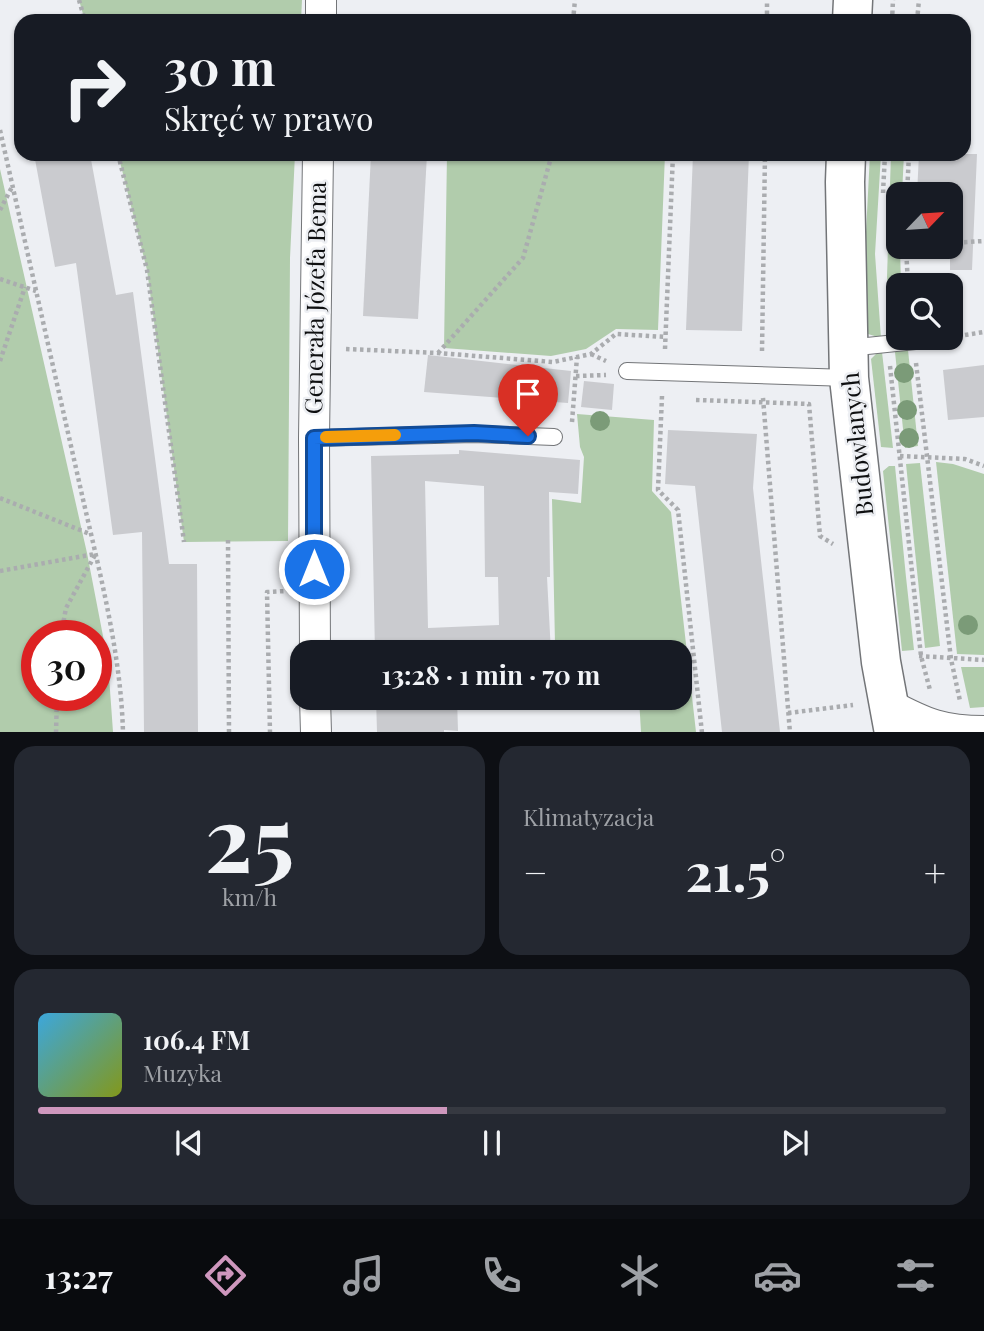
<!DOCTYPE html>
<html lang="pl">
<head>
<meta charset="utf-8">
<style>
	:root { --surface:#171b24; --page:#242831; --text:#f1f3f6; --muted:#9ea1a6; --line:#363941; --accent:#ce97bd }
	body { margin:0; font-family:"Playfair Display",serif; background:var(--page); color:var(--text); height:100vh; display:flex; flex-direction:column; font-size:26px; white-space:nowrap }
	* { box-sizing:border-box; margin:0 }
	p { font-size:23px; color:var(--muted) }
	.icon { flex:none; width:38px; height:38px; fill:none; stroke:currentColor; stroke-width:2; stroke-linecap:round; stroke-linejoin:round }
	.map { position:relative; height:732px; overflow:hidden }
	.sheet { display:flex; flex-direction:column; gap:14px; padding:14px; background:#0d0f14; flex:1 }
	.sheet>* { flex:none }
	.guide { position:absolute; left:14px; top:14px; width:957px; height:147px; border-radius:21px; box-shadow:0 2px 5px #0004; background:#171b24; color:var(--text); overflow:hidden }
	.needle { width:46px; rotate:65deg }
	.tools { position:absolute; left:886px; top:182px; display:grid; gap:14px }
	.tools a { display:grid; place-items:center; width:77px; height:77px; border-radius:14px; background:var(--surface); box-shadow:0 2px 5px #0004; font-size:35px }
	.speed { position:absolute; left:21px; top:620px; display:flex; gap:14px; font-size:35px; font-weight:700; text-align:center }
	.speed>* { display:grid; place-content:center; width:91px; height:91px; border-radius:50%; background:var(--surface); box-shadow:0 2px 5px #0004; line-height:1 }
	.speed .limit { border:10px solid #d22; background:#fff; color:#111 }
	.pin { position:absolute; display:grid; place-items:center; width:60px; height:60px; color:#fff; margin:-72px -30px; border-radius:50% 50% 50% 0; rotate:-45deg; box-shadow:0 0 7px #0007 }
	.pin .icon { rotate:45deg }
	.me { position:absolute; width:77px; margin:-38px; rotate:0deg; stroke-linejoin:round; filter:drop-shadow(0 0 5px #0008) }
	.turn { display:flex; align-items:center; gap:24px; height:147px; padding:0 35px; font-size:32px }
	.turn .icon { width:91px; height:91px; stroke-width:2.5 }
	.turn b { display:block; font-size:49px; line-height:60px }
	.big { font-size:52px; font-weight:700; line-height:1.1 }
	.sheet .card { flex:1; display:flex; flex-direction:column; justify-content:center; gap:10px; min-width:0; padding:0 24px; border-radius:21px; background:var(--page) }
	.sheet .dial { align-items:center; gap:0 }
	.dial b { font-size:91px; line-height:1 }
	.song { display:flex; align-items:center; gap:21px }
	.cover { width:84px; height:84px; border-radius:10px; background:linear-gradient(135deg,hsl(200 70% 55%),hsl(70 70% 35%)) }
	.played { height:7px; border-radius:4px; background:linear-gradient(90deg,var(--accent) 45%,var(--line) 45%) }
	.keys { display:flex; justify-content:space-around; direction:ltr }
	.heat { display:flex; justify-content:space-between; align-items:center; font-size:38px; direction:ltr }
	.sheet .tiles { flex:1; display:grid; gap:14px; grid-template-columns:1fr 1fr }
	.card:last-child { grid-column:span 2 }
	.trip { position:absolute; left:290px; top:640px; width:402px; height:70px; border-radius:21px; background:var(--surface); box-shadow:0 2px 5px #0004; font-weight:700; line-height:70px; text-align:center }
	.menu { display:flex; height:112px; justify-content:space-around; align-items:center; background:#090b0e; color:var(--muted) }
	.menu .icon { width:49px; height:49px }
	.menu .current { color:var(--accent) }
	.menu b { font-size:32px; color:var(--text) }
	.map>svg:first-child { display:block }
	.green { fill:#b1ccac; fill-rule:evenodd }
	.building { fill:#cacbcf; fill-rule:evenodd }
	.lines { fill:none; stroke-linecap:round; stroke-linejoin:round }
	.service-casing { stroke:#737578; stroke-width:18 }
	.minor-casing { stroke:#737578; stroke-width:32 }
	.tertiary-casing { stroke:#737578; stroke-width:41 }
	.path { stroke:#aaacaf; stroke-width:4.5; stroke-dasharray:3.5 3.5; stroke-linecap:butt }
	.service { stroke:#fff; stroke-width:16 }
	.minor { stroke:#fff; stroke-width:30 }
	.tertiary { stroke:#fff; stroke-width:38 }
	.tree { fill:#7b9b78 }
	.route-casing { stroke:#114b97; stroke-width:18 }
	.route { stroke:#1a73e8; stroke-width:12 }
	.slow { stroke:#f59e0b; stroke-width:12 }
	.labels { text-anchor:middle; stroke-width:5; stroke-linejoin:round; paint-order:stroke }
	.street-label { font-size:24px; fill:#0e0f10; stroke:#edeff3 }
</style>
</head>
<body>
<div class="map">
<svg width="984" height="733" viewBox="0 0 984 733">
	<rect width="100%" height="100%" fill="#edeff3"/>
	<g class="green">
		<polygon points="79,0 302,0 301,21 85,21"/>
		<polygon points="118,154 295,154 290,258 288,541 184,542 147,270"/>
		<polygon points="447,154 665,154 658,330 616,329 586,349 551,356 444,348"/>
		<polygon points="870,154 881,154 875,254 881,338 868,334 865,252"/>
		<polygon points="891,154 904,154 902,194 898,194 898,247 900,247 901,285 898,285 898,335 893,336 887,277"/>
		<path d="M0,169L87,553L108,662L113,732H0ZM37,635H96V695H37Z"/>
		<polygon points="908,350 918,446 905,448 895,352"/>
		<polygon points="882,352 893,448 881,447 871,359 876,354"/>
		<polygon points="577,414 654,420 652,491 671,512 696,732 641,732 639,698 681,698 681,653 638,653 637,643 555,644 552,499 581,503 584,457 580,447"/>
		<polygon points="936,462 953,464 984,474 984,655 957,654"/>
		<polygon points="920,463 940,646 925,648 906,464"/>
		<polygon points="889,466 895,466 906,577 914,650 902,651 883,471"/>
		<polygon points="961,667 984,667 984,707 970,708"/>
	</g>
	<g class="building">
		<polygon points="34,154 90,154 116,295 133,292 169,564 197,564 198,732 144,732 142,532 113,535 76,263 55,267"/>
		<polygon points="371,154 427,154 418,319 363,316"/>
		<polygon points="693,154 749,154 742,331 686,330"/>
		<polygon points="919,154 977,154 972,270 950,270 950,194 917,194"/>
		<polygon points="428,355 571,371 568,403 424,392"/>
		<polygon points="984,365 984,417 948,420 943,370"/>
		<polygon points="584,381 614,384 612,410 581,407"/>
		<polygon points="668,430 757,434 753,488 780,732 722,732 695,486 665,484"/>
		<path d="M459,450L580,460L578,494L549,492L550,577H547L551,653H375L371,456L459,454ZM425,481L484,486L485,577H498L499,625L428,628Z"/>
		<polygon points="376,698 457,698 458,731 444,730 444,732 377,732"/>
	</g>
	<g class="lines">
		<g class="service-casing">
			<g id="service">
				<polyline points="946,284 946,285"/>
				<polyline points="848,348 944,338"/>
				<polyline points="627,371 849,378"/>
				<polyline points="314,438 474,434 554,437"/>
			</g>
		</g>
		<g class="minor-casing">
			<g id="minor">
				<polyline points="321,21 321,0"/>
				<polyline points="315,653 314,438 318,154"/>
				<polyline points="315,698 316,733"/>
				<path d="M890,705C926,724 943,731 984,731"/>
			</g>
		</g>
		<g class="tertiary-casing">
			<g id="tertiary">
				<polyline points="852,21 853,0"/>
				<polyline points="846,154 845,182 849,378 881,662 894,733"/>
			</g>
		</g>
		<g class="path">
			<polyline points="79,0 85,21"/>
			<polyline points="573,21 575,0"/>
			<polyline points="767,21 767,0"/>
			<polyline points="892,21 893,0"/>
			<polyline points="917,21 919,0"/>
			<path d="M0,130C26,246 52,362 78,477C96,559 121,648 123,733"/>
			<polyline points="118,154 147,270 184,542"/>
			<polyline points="883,193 885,154"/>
			<polyline points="907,194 909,154"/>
			<polyline points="0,210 12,187"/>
			<polyline points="950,243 984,241"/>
			<polyline points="906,247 908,285"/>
			<polyline points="0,279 36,291"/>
			<polyline points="965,335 984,332"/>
			<polyline points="346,349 438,353 553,362 591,354 616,334 666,337"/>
			<polyline points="665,349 673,154"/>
			<polyline points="762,351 765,154"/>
			<polyline points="438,353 523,258 552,154"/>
			<polyline points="591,354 606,361"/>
			<polyline points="0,361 25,287"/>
			<polyline points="916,363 951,659 960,701"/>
			<polyline points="890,366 921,656 930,690"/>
			<polyline points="576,376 606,375"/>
			<polyline points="662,396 658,490 678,510 702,733"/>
			<polyline points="763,398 790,733"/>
			<polyline points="696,400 809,404 820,536 833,544"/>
			<polyline points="572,422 577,357"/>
			<polyline points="900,456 965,459 984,466"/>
			<polyline points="0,498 90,534"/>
			<polyline points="228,540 229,733"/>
			<polyline points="0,571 95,554"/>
			<polyline points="61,635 66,608 95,555"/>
			<polyline points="919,656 984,660"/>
			<polyline points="788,713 853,705"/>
			<polyline points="56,733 57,695"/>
			<polyline points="270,733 267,592 287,591"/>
		</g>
		<use href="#service" class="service"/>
		<use href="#minor" class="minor"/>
		<use href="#tertiary" class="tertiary"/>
	</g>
	<g class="tree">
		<circle cx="904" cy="373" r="10"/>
		<circle cx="907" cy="410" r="10"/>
		<circle cx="600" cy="421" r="10"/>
		<circle cx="909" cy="438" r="10"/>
		<circle cx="968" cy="625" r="10"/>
	</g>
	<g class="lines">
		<g class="route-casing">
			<polyline id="route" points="314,569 314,438 474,433 528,436"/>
		</g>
		<use href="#route" class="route"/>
		<polyline class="slow" points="326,437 395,435"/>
	</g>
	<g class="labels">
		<g class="street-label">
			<text transform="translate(316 298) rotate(-89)" y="8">Generała Józefa Bema</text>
			<text transform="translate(858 444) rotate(-96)" y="8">Budowlanych</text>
		</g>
	</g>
</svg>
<div class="tools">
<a><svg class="needle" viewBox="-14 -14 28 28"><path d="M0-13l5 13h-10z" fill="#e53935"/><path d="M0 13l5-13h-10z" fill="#9ea1a6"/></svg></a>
<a><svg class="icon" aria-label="search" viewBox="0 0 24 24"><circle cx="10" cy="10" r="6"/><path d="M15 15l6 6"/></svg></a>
</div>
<div class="speed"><div class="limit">30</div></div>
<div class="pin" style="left:528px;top:436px;background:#d93025"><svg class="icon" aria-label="arrive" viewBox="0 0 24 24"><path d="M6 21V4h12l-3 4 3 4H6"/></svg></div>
<svg class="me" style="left:314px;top:569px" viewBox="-20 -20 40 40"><circle r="17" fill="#1a73e8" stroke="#fff" stroke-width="3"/><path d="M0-11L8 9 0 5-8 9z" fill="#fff"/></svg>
<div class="trip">13:28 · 1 min · 70 m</div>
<div class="guide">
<div class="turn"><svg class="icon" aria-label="right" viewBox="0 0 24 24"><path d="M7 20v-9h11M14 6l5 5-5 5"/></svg><div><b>30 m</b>Skręć w prawo</div></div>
</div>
</div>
<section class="sheet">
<div class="tiles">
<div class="card dial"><b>25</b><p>km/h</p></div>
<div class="card"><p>Klimatyzacja</p>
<div class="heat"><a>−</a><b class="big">21.5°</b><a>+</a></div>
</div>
<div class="card">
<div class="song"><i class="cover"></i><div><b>106.4 FM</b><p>Muzyka</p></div></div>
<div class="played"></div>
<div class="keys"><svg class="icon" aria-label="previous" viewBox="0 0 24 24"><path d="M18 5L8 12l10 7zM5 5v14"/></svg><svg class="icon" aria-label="pause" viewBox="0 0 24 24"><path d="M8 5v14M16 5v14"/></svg><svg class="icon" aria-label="next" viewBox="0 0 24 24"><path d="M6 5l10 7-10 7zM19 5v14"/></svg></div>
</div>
</div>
</section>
<nav class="menu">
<b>13:27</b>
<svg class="icon current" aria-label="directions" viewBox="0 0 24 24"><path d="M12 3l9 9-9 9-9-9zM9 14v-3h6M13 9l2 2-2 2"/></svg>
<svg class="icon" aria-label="music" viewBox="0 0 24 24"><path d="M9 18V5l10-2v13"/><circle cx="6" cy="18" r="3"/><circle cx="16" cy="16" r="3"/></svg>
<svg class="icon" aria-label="phone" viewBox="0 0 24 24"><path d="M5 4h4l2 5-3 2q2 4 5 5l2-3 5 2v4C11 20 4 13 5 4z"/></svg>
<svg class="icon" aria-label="climate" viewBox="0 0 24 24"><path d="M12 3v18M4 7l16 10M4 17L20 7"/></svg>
<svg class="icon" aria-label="car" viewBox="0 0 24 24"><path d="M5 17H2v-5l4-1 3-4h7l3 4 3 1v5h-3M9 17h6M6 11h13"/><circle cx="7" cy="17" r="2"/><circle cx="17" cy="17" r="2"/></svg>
<svg class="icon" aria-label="filters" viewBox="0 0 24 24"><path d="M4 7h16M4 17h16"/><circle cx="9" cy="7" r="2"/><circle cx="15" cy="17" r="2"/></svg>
</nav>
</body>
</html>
